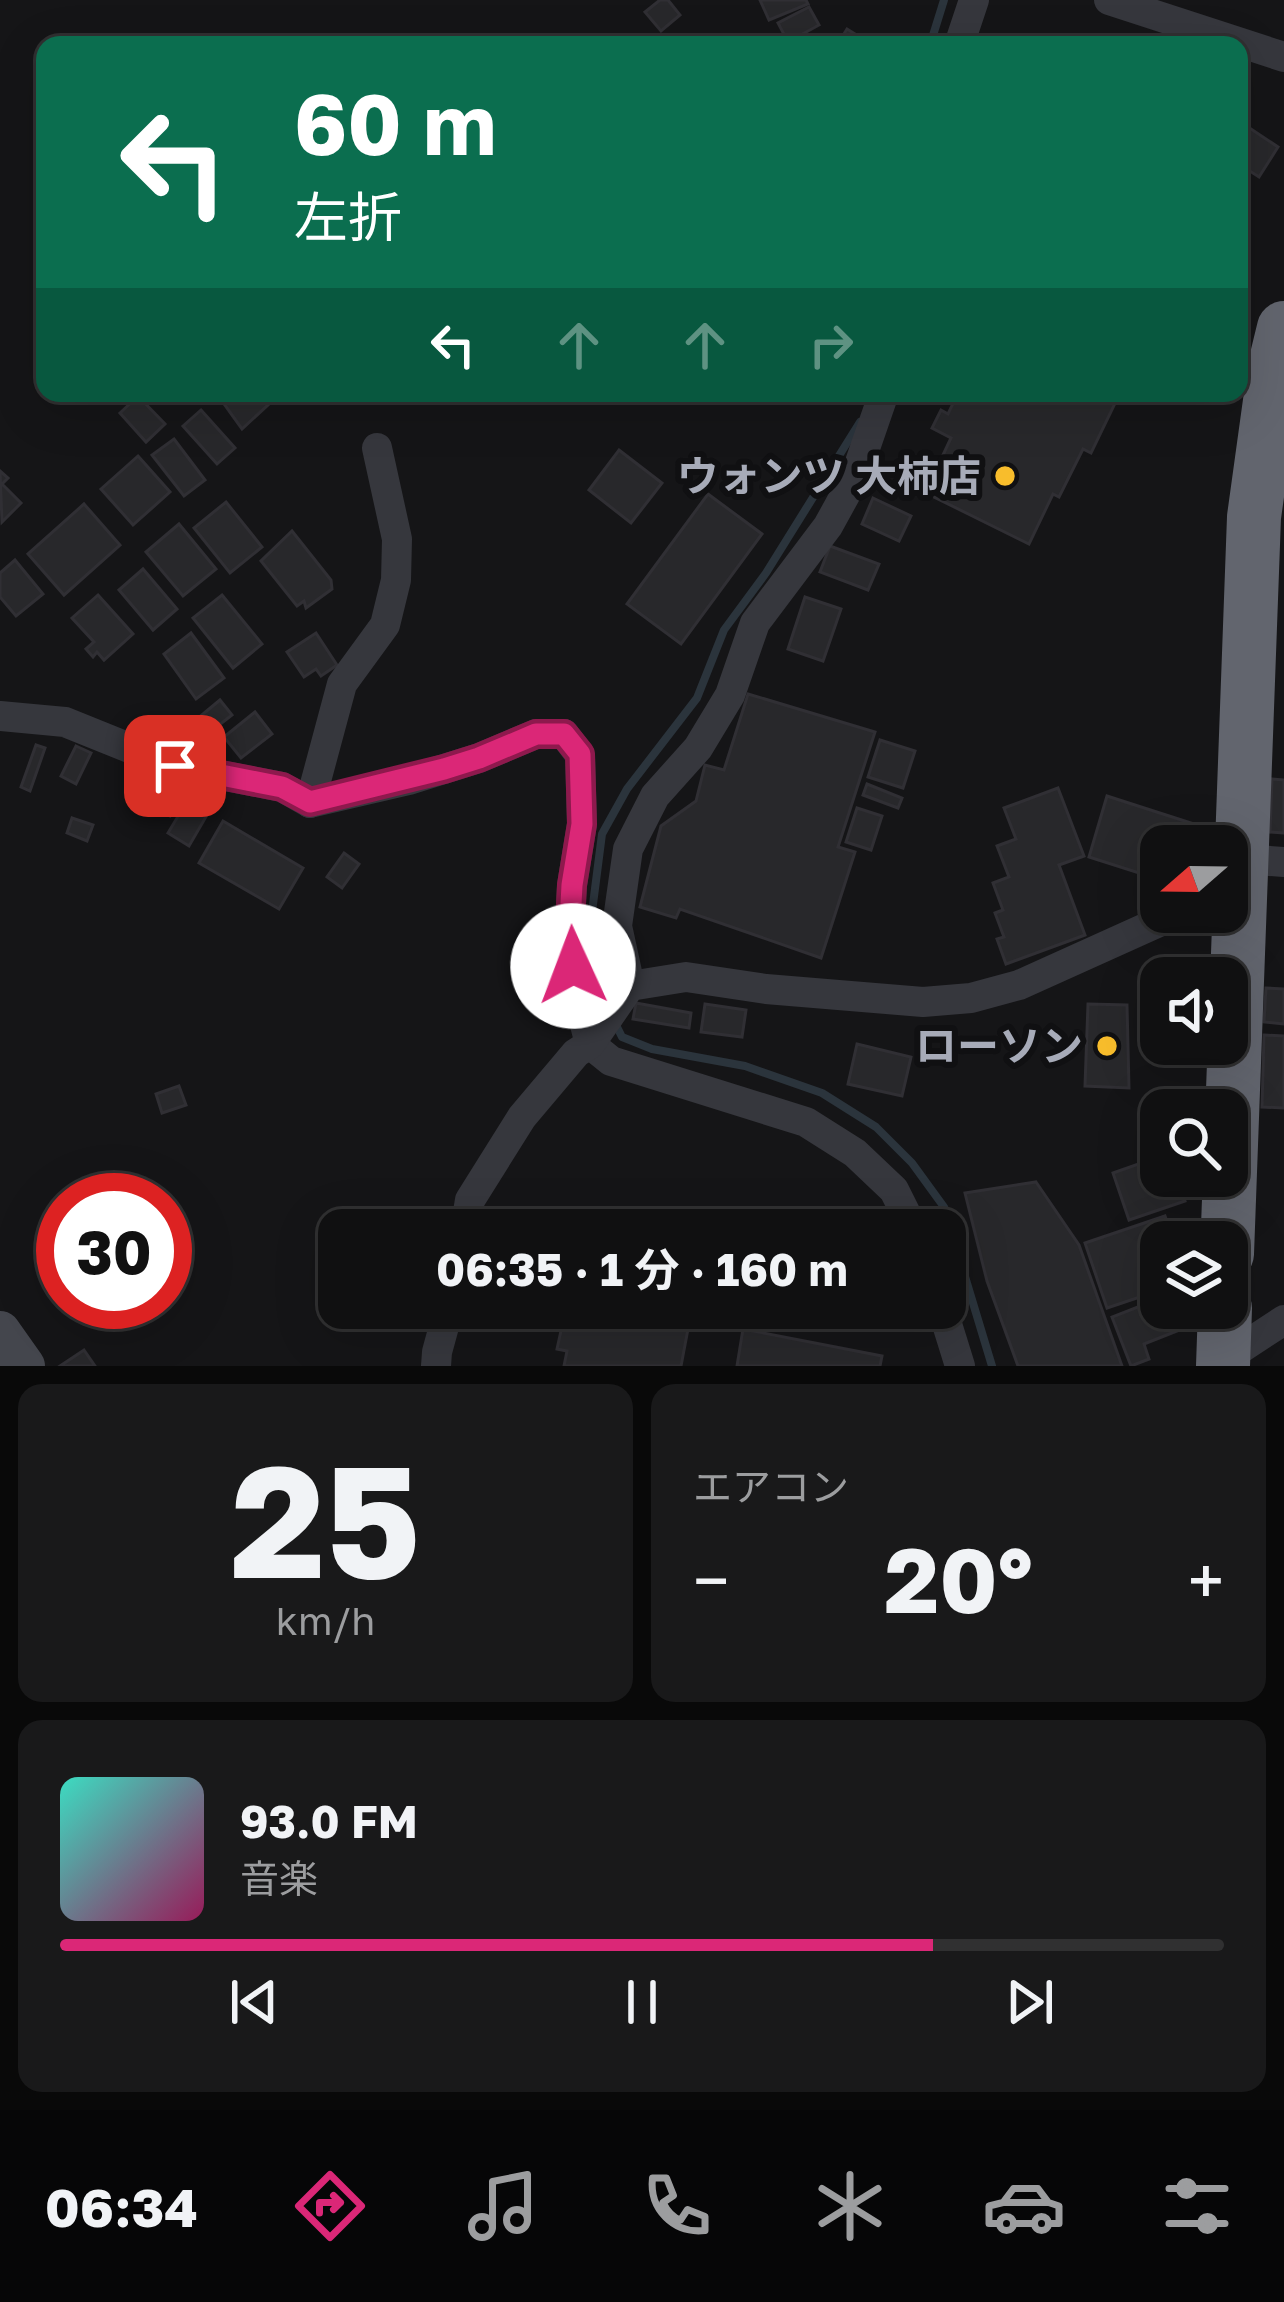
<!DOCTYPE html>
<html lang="ja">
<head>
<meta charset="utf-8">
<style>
	:root { --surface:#101011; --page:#19191a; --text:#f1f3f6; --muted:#9c9d9f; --line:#303031; --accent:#db2777 }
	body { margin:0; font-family:"Golos Text","Noto Sans JP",sans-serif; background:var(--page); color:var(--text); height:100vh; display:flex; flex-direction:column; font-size:45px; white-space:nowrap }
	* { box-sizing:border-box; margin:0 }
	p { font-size:39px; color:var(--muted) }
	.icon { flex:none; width:66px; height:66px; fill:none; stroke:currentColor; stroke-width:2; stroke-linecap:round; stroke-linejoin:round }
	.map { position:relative; height:1366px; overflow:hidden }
	.drawer { display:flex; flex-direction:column; gap:18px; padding:18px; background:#090909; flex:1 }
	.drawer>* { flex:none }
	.top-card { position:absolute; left:36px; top:36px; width:1212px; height:366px; border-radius:24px; box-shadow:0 12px 48px #0002,0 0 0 3px var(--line); background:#0b6e4f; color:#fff; overflow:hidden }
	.needle { width:78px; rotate:250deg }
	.controls { position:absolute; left:1140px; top:825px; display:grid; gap:24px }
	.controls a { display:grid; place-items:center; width:108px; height:108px; border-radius:24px; background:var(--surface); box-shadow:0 12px 48px #0002,0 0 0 3px var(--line); font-size:60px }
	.speed { position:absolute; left:36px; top:1173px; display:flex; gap:24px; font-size:60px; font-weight:700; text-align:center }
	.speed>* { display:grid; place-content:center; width:156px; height:156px; border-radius:50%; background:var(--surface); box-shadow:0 12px 48px #0002,0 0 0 3px var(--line); line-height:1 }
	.speed .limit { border:18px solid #d22; background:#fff; color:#111 }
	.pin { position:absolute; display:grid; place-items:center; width:102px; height:102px; color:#fff; margin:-51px; border-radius:24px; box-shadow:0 6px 18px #0006 }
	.me { position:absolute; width:132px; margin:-66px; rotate:358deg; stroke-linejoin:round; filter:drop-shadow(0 0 9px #0008) }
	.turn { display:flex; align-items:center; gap:42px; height:252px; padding:0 60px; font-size:54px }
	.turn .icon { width:156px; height:156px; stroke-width:2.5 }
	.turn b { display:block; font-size:84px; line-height:102px }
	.lanes { display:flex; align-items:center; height:114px; padding:0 60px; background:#0003; justify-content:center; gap:60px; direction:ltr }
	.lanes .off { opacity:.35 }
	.big { font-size:90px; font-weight:700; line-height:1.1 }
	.drawer .tile { flex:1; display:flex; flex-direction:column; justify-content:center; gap:18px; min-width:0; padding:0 42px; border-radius:24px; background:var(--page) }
	.drawer .dial { align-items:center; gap:0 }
	.dial b { font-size:156px; line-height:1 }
	.song { display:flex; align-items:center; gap:36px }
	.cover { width:144px; height:144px; border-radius:18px; background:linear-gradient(135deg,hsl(170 70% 55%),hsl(330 70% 35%)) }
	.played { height:12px; border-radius:6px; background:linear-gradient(90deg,var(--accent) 75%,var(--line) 75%) }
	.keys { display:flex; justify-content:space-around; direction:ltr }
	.heat { display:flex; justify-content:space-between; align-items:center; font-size:66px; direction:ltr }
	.drawer .tiles { flex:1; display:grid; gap:18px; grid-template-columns:1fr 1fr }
	.tile:last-child { grid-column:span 2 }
	.trip { position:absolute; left:318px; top:1209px; width:648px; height:120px; border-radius:24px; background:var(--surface); box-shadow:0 12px 48px #0002,0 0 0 3px var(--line); font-weight:700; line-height:120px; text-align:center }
	.tab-bar { display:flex; height:192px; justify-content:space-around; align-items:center; background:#060607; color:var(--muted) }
	.tab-bar .icon { width:84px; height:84px }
	.tab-bar .selected { color:var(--accent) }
	.tab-bar b { font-size:54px; color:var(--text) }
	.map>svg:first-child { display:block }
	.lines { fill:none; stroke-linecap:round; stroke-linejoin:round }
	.stream { stroke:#2b343c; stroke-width:8 }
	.building { fill:#28282b; stroke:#302f34; stroke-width:3 }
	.street { stroke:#36373d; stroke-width:30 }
	.secondary { stroke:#44464d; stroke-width:42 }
	.highway { stroke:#62656e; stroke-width:54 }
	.route-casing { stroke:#8e194d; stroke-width:30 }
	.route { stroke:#db2777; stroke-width:21 }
	.poi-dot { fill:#f8bd2c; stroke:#101012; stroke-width:4.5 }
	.labels { text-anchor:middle; stroke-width:12; stroke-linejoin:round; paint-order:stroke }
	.poi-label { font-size:42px; font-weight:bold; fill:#a7abb8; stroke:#101012; text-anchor:end }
</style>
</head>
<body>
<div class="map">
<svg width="1284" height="1366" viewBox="0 0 1284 1366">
	<rect width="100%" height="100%" fill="#151517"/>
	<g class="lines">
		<g class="stream">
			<polyline points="930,45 944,0"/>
			<polyline points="606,1006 597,991 592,912 602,834 627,789 697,698 724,630 766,573 860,422"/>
			<polyline points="616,1025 622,1037 652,1049 745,1066 822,1093 876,1127 912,1163 944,1207 992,1366"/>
		</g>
	</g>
	<g class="building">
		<polygon points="660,0 668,0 680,15 661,31 645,12"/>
		<polygon points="760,0 806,0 808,4 769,20"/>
		<polygon points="809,7 819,25 788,42 778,23"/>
		<polygon points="847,29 863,39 859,45 837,45"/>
		<polygon points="1239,121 1278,147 1259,177 1239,164"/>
		<polygon points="223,393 260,393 269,404 242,429 219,397"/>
		<polygon points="958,393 1120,393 1091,453 1083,449 1059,497 1053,494 1029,544 932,496 950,459 943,455 951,438 932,428 941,410 948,414"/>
		<polygon points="138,396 165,424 146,442 120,413"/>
		<polygon points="201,410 235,448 217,464 183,426"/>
		<polygon points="174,439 205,480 184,496 152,455"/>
		<polygon points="619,450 662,483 631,523 589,490"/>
		<polygon points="138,456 170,492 133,525 101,489"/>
		<polygon points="0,471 8,478 2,484 21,503 2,522"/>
		<polygon points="708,494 762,534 681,644 627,604"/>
		<polygon points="873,498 911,516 899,541 862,524"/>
		<polygon points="226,502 262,547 230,573 194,528"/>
		<polygon points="84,504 120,545 64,595 28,554"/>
		<polygon points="179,524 216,569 183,596 146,552"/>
		<polygon points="292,531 331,580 332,589 306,608 304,601 297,606 261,561"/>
		<polygon points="830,546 879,564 868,590 820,572"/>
		<polygon points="15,560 43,594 16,616 0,597 0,573"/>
		<polygon points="143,569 177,609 153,630 119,590"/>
		<polygon points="98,595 133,634 104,660 97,652 93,657 86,649 94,642 72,618"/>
		<polygon points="222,595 262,644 233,668 193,618"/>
		<polygon points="805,597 841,609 823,661 788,649"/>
		<polygon points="191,633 224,678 196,699 164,654"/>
		<polygon points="316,633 337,665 321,676 316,669 304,677 287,652"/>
		<polygon points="748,694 875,732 838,847 855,852 821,958 680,909 676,918 640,907 661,826 696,801 705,765 724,770"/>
		<polygon points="220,700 232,715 209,733 197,719"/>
		<polygon points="255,712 272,734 241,758 224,737"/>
		<polygon points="880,740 915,751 903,788 868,777"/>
		<polygon points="36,745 45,748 30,791 21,787"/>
		<polygon points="76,746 91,753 76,784 61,776"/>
		<polygon points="1272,779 1284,780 1284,833 1270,832"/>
		<polygon points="198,783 218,796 189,846 168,833"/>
		<polygon points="867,784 902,798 898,808 863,795"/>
		<polygon points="1058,788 1084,856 1059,865 1085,935 1006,964 997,939 1004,937 995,913 1003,910 993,883 1009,877 997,846 1016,839 1004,808"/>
		<polygon points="169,791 180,796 170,816 159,809"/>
		<polygon points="1107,796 1191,823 1184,846 1161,846 1161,880 1089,857"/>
		<polygon points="857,808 882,816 871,850 846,842"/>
		<polygon points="72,818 93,825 87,841 67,833"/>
		<polygon points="223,821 303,868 279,909 199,863"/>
		<polygon points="344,853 359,864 342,888 327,877"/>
		<polygon points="1266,988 1284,989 1284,1024 1264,1022"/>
		<polygon points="636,1003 691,1013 689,1028 633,1019"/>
		<polygon points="705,1004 746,1010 742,1037 701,1032"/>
		<polygon points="1088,1004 1127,1005 1129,1088 1085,1086"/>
		<polygon points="1264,1035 1284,1036 1284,1108 1262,1107"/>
		<polygon points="857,1044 911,1057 902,1096 848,1084"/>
		<polygon points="179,1086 186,1105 162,1113 156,1094"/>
		<polygon points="1161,1156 1161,1176 1176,1176 1185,1201 1129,1220 1113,1173"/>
		<polygon points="1036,1182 1079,1245 1122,1366 1018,1366 987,1281 965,1193"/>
		<polygon points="1165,1216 1174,1242 1161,1242 1161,1290 1107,1308 1085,1243"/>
		<polygon points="1161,1298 1161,1308 1195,1308 1200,1322 1144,1344 1149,1359 1131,1366 1112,1317"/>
		<polygon points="566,1308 692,1308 681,1366 564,1366 567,1351 557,1349"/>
		<polygon points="765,1316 789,1317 789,1328 764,1327"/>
		<polygon points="743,1329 882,1356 880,1366 737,1366"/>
		<polygon points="84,1350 95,1366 60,1366"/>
	</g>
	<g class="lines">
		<g class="street">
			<polyline points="1109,0 1284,57"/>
			<polyline points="959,45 974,0"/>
			<polyline points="0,716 65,722 174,766 282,787 310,803 409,780 479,758 536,734 564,734 580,755 582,824 572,885 569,941 576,990 590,1044 611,1061 806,1122 855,1153 894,1190 914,1230"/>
			<polyline points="310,803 342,684 385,625 396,580 397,539 377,448"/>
			<polyline points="1232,868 1242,859 1284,862"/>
			<polyline points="630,986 617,926 628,849 655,796 698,748 730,695 755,623 828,526 855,477 884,393"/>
			<polyline points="465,1230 470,1200 522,1117 576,1053 590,1044 630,986 686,977 766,989 923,1002 971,998 1019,985 1181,912"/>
			<polyline points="942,1308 960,1366"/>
			<polyline points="1223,1360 1284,1320"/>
			<polyline points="436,1366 437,1352 449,1308"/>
		</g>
		<polyline class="secondary" points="0,1332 24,1366"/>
		<g class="highway">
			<polyline points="1227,1254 1254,517 1275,365 1284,328"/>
			<polyline points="1223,1366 1225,1308"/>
		</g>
	</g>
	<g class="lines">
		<g class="route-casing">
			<polyline id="route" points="175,766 282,787 310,802 444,769 479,758 536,734 564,734 580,754 582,824 572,885 569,941 573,966"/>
		</g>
		<use href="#route" class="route"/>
	</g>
	<g class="poi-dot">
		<circle cx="1005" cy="476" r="12"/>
		<circle cx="1107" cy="1046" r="12"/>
	</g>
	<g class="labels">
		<g class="poi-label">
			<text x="981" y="491">ウォンツ 大柿店</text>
			<text x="1083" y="1061">ローソン</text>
		</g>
	</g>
</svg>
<div class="controls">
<a><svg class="needle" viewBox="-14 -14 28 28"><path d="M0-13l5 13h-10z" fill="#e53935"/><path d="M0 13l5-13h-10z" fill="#9c9d9f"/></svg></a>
<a><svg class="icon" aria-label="sound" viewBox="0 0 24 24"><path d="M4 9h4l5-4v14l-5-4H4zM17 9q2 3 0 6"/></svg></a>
<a><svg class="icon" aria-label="search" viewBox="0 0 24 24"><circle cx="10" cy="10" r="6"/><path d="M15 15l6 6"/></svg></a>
<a><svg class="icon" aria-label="layers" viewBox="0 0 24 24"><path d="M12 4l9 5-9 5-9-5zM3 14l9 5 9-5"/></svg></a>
</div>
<div class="speed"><div class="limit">30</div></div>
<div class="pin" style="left:175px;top:766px;background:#d93025"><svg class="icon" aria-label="arrive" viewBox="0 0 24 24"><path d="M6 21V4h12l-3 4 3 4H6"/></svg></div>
<svg class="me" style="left:573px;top:966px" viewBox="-20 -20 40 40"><circle r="19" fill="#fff"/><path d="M0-13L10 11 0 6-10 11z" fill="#db2777"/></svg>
<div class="trip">06:35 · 1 分 · 160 m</div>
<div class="top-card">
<div class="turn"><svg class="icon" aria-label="left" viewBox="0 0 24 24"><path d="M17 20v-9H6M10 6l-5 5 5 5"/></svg><div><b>60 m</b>左折</div></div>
<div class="lanes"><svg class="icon" aria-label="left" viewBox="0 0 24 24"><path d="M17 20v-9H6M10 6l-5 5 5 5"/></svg><svg class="icon off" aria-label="ahead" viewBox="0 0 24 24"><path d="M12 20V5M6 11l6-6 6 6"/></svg><svg class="icon off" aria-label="ahead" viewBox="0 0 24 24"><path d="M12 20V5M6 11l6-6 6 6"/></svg><svg class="icon off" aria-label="right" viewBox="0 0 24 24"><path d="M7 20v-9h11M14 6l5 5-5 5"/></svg></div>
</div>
</div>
<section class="drawer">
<div class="tiles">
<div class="tile dial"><b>25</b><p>km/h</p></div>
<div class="tile"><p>エアコン</p>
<div class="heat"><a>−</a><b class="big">20°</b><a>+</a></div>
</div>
<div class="tile">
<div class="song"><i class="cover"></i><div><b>93.0 FM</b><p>音楽</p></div></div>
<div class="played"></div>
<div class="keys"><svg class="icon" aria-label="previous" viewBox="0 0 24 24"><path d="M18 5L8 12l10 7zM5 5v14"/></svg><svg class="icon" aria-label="pause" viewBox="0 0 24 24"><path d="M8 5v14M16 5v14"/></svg><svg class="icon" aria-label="next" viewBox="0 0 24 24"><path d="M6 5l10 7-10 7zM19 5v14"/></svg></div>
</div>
</div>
</section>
<nav class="tab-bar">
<b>06:34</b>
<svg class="icon selected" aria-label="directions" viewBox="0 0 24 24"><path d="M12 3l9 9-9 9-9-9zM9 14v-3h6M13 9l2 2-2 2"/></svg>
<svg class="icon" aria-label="music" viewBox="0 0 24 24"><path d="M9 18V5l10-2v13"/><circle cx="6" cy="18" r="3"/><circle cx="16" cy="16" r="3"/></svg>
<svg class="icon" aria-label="phone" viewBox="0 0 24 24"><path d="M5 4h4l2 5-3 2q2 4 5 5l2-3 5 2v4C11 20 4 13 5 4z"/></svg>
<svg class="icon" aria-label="climate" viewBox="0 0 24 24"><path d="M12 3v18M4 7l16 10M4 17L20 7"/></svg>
<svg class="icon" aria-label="car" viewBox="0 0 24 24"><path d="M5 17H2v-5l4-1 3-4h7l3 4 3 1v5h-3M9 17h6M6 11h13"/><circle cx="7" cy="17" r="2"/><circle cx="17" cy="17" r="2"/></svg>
<svg class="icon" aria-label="filters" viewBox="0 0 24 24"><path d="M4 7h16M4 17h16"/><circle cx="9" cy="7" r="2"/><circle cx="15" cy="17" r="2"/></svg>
</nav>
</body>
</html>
